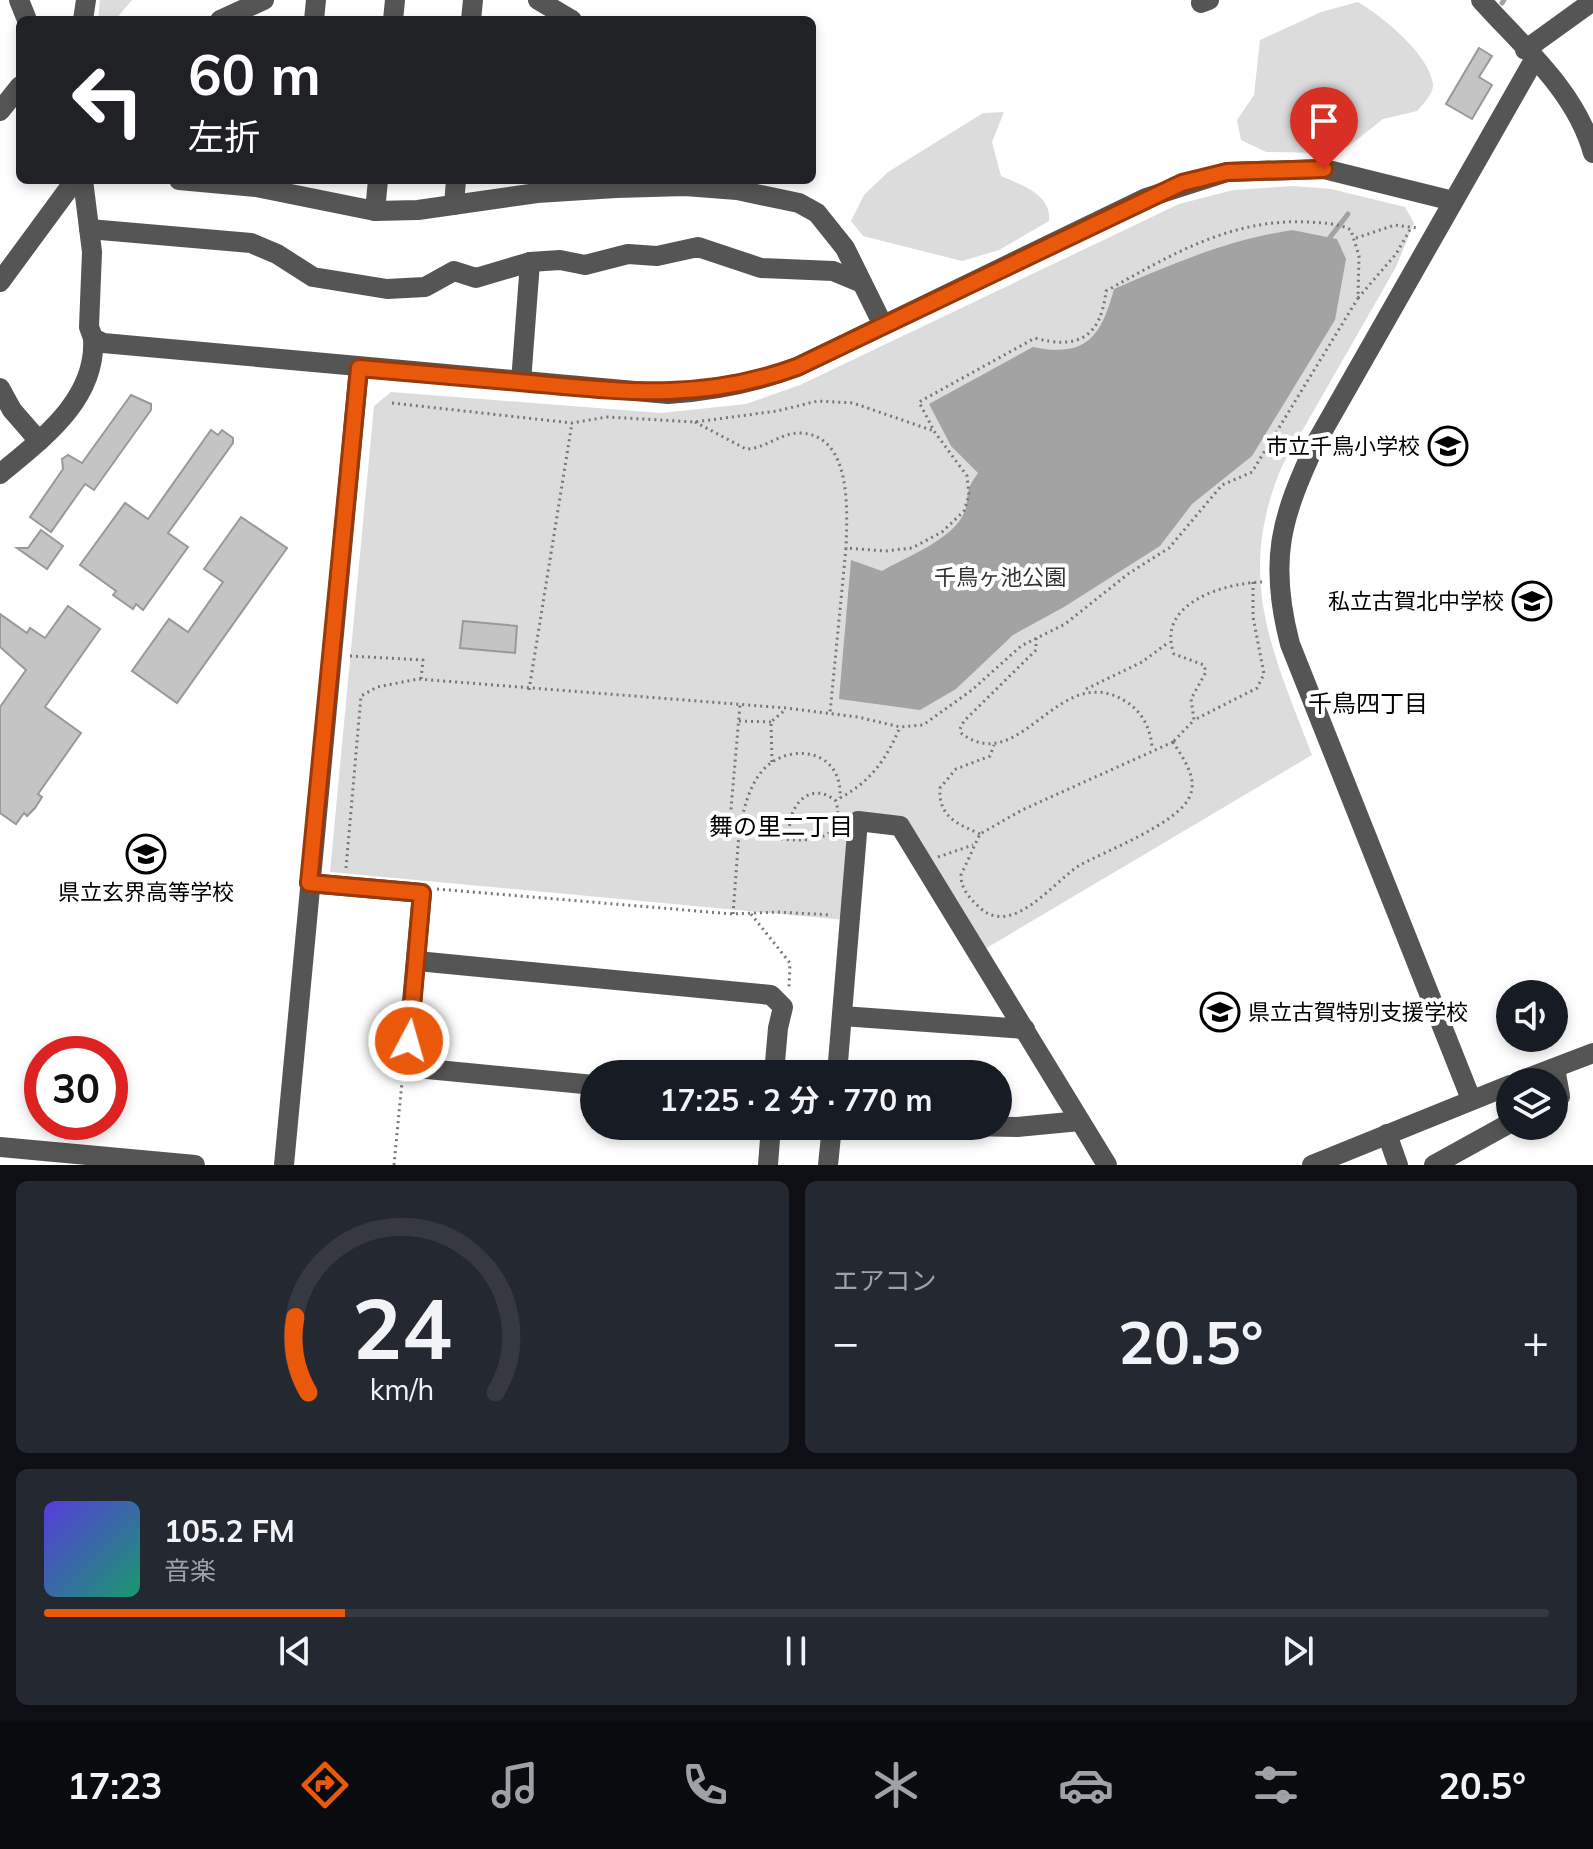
<!DOCTYPE html>
<html lang="ja">
<head>
<meta charset="utf-8">
<style>
	:root { --surface:#171b24; --page:#242831; --text:#f1f3f6; --muted:#9ea1a6; --line:#363941; --accent:#ea580c }
	body { margin:0; font-family:Mulish,"Noto Sans JP",sans-serif; background:var(--page); color:var(--text); height:100vh; display:flex; flex-direction:column; font-size:30px; white-space:nowrap }
	* { box-sizing:border-box; margin:0 }
	p { font-size:26px; color:var(--muted) }
	.icon { flex:none; width:44px; height:44px; fill:none; stroke:currentColor; stroke-width:2; stroke-linecap:round; stroke-linejoin:round }
	.map { position:relative; height:1165px; overflow:hidden }
	.sheet { display:flex; flex-direction:column; gap:16px; padding:16px; background:#0d0f14; flex:1 }
	.sheet>* { flex:none }
	.banner { position:absolute; left:16px; top:16px; width:800px; height:168px; border-radius:12px; box-shadow:0 4px 12px #0003; background:#202124; color:#fff; overflow:hidden }
	.buttons { position:absolute; left:1496px; top:980px; display:grid; gap:16px }
	.buttons a { display:grid; place-items:center; width:72px; height:72px; border-radius:50%; background:var(--surface); box-shadow:0 4px 12px #0003; font-size:40px }
	.speed { position:absolute; left:24px; top:1036px; display:flex; gap:16px; font-size:40px; font-weight:700; text-align:center }
	.speed>* { display:grid; place-content:center; width:104px; height:104px; border-radius:50%; background:var(--surface); box-shadow:0 4px 12px #0003; line-height:1 }
	.speed .limit { border:12px solid #d22; background:#fff; color:#111 }
	.pin { position:absolute; display:grid; place-items:center; width:68px; height:68px; color:#fff; margin:-82px -34px; border-radius:50% 50% 50% 0; rotate:-45deg; box-shadow:0 0 8px #0007 }
	.pin .icon { rotate:45deg }
	.me { position:absolute; width:88px; margin:-44px; rotate:6deg; stroke-linejoin:round; filter:drop-shadow(0 0 6px #0008) }
	.turn { display:flex; align-items:center; gap:28px; height:168px; padding:0 40px; font-size:36px }
	.turn .icon { width:104px; height:104px; stroke-width:2.5 }
	.turn b { display:block; font-size:56px; line-height:68px }
	.big { font-size:60px; font-weight:700; line-height:1.1 }
	.sheet .widget { flex:1; display:flex; flex-direction:column; justify-content:center; gap:12px; min-width:0; padding:0 28px; border-radius:12px; background:var(--page) }
	.sheet .dial { align-items:center; gap:0 }
	.dial svg { height:208px; overflow:visible; fill:none; stroke:var(--line); stroke-width:7; stroke-linecap:round; text-anchor:middle }
	.dial text { fill:var(--text); stroke:none }
	.song { display:flex; align-items:center; gap:24px }
	.cover { width:96px; height:96px; border-radius:12px; background:linear-gradient(135deg,hsl(250 70% 55%),hsl(160 70% 35%)) }
	.played { height:8px; border-radius:4px; background:linear-gradient(90deg,var(--accent) 20%,var(--line) 20%) }
	.keys { display:flex; justify-content:space-around; direction:ltr }
	.heat { display:flex; justify-content:space-between; align-items:center; font-size:44px; direction:ltr }
	.sheet .tiles { flex:1; display:grid; gap:16px; grid-template-columns:1fr 1fr }
	.widget:last-child { grid-column:span 2 }
	.trip { position:absolute; left:580px; top:1060px; width:432px; height:80px; border-radius:40px; background:var(--surface); box-shadow:0 4px 12px #0003; font-weight:700; line-height:80px; text-align:center }
	.menu { display:flex; height:128px; justify-content:space-around; align-items:center; background:#090b0e; color:var(--muted) }
	.menu .icon { width:56px; height:56px }
	.menu .current { color:var(--accent) }
	.menu b { font-size:36px; color:var(--text) }
	.map>svg:first-child { display:block }
	.green { fill:#dcdcdc }
	.water { fill:#a3a3a3 }
	.lines { fill:none; stroke-linecap:round; stroke-linejoin:round }
	.stream { stroke:#a3a3a3; stroke-width:5 }
	.building { fill:#c4c4c4; stroke:#999; stroke-width:2 }
	.path { stroke:#777; stroke-width:3; stroke-dasharray:2 4; stroke-linecap:butt }
	.minor { stroke:#555; stroke-width:20 }
	.route-casing { stroke:#983908; stroke-width:20 }
	.route { stroke:#ea580c; stroke-width:14 }
	.labels { text-anchor:middle; stroke-width:8; stroke-linejoin:round; paint-order:stroke }
	.poi-label { font-size:22px; fill:#000; stroke:#fff; text-anchor:end }
	.park-label { font-size:22px; fill:#333; stroke:#fff }
	.neighbourhood-label { font-size:24px; fill:#000; stroke:#fff }
</style>
</head>
<body>
<div class="map">
<svg width="1593" height="1165" viewBox="0 0 1593 1165">
	<rect width="100%" height="100%" fill="#fff"/>
	<g class="green">
		<polygon points="100,0 132,0 115,20 98,20"/>
		<path d="M1358,2C1382,16 1429,54 1433,84C1434,93 1423,104 1417,111L1383,119L1349,146L1328,153L1266,152L1241,140L1237,120L1254,95L1260,40L1321,12Z"/>
		<path d="M1004,112L992,142L1001,176C1021,185 1052,194 1049,221L999,250L962,261L863,236L851,221L864,195L888,172L983,113Z"/>
		<path d="M1293,186L1331,189L1405,207L1414,223L1396,267L1282,466C1235,578 1272,650 1312,755L985,949L903,820L854,812L845,920L330,872L374,406L391,392L661,413L746,404L800,385L1179,204L1233,190Z"/>
	</g>
	<path class="water" d="M1292,230L1337,239L1346,259L1335,320L1252,456L1192,504L1160,546L1064,607L1013,635L956,689L920,710L839,699L851,560L882,571C906,557 952,540 964,513C971,496 962,495 978,473L951,446L929,404L1033,347C1086,358 1101,337 1114,289C1174,263 1228,240 1292,230Z"/>
	<g class="lines">
		<g class="stream">
			<polyline points="1502,3 1504,0"/>
			<polyline points="1328,240 1348,214"/>
		</g>
	</g>
	<g class="building">
		<polygon points="1479,48 1492,56 1479,77 1492,85 1472,119 1446,104"/>
		<polygon points="131,395 151,404 151,410 94,490 85,484 51,532 30,517 63,469 62,459 68,455 82,463"/>
		<polygon points="211,430 218,435 222,430 233,438 233,443 168,533 188,547 143,610 136,604 133,609 113,595 116,591 80,565 125,503 148,519"/>
		<polygon points="241,517 287,548 177,703 132,671 169,619 188,632 223,582 204,569"/>
		<polygon points="41,530 63,546 47,569 17,548 28,548"/>
		<polygon points="68,606 100,629 45,707 81,733 38,794 42,797 35,808 27,816 24,813 16,824 0,813 0,707 26,670 0,647 0,614 27,633 30,628 45,638"/>
		<polygon points="463,621 517,626 515,653 460,648"/>
	</g>
	<g class="lines">
		<g class="path">
			<polyline points="1356,238 1395,225 1418,228"/>
			<polyline points="1358,298 1396,254 1411,228"/>
			<polyline points="392,403 572,423 607,417 695,422 777,411 818,401 853,403 934,431"/>
			<path d="M695,422L746,449C764,449 781,433 799,433C853,434 847,512 846,548"/>
			<path d="M1253,582V617L1264,674L1257,688L1194,720L1191,699L1206,672L1204,665L1174,654C1155,603 1225,583 1262,582"/>
			<path d="M1036,638V650L964,721L960,729L962,734C1022,777 1058,660 1125,701C1142,711 1151,729 1152,748"/>
			<polyline points="350,656 423,660 421,679"/>
			<polyline points="1086,689 1142,662 1169,642"/>
			<polyline points="529,690 572,423"/>
			<polyline points="739,721 771,722"/>
			<polyline points="1174,741 1194,720"/>
			<path d="M1173,742C1183,758 1199,779 1189,798C1176,824 1106,851 1080,865C1053,882 1011,940 978,906C969,897 961,889 961,875L980,834L1022,810Z"/>
			<polyline points="772,762 771,722 786,709"/>
			<path d="M840,798C871,781 886,760 900,727"/>
			<path d="M980,834C958,824 938,817 940,788L956,769L990,756L994,745"/>
			<path d="M790,838C785,810 808,778 836,801C851,859 769,836 739,833C743,812 748,787 763,770C788,742 843,748 840,798"/>
			<polyline points="938,857 973,845"/>
			<path d="M346,868L361,696L377,687L418,679L786,708L858,717L900,727L923,725L972,690L1021,646L1065,624L1128,574L1169,548L1222,485L1252,472L1358,298L1359,256L1351,230C1338,223 1323,223 1309,222C1231,218 1171,255 1106,291C1101,337 1078,350 1035,338L919,402L934,431L967,476L969,495L964,511L942,532L912,548L885,551L846,548L830,713"/>
			<polyline points="437,889 733,914 777,912 832,915"/>
			<polyline points="733,914 739,833 729,832 740,705"/>
			<polyline points="751,914 790,963 789,988"/>
			<polyline points="394,1165 402,1082"/>
		</g>
		<g class="minor">
			<polyline points="19,0 27,20"/>
			<polyline points="538,0 572,20"/>
			<path d="M1481,0C1523,47 1576,91 1593,153"/>
			<polyline points="1201,3 1209,0"/>
			<polyline points="83,20 86,0"/>
			<polyline points="220,20 264,0"/>
			<polyline points="314,20 316,0"/>
			<polyline points="393,20 395,0"/>
			<polyline points="471,20 473,0"/>
			<polyline points="1525,50 1593,1"/>
			<polyline points="0,111 20,86"/>
			<path d="M83,180L92,252L89,327L93,338L103,343L668,394C713,391 754,383 797,367L1146,198L1227,172L1324,169L1453,201"/>
			<polyline points="179,180 256,187 375,211 418,210 537,193 616,188 685,186 737,190 799,203 817,213 845,248 883,325"/>
			<polyline points="454,205 456,180"/>
			<polyline points="375,211 378,180"/>
			<polyline points="89,229 251,243 277,254 313,277 387,289 425,287 454,271 476,278 530,262 560,260 585,265 628,254 657,256 698,247 761,268 833,271 862,283"/>
			<polyline points="0,282 75,180"/>
			<polyline points="521,382 530,262"/>
			<polyline points="0,388 12,410 39,441"/>
			<path d="M0,474C43,438 97,399 93,338"/>
			<polyline points="309,883 422,893 406,1067 594,1085"/>
			<polyline points="417,961 771,995 783,1007 778,1028 774,1074"/>
			<polyline points="842,1016 1025,1029"/>
			<polyline points="837,1074 858,821 900,826 1107,1165"/>
			<polyline points="1517,1082 1593,1053"/>
			<path d="M1471,1099L1290,644C1268,560 1281,517 1317,441L1534,60"/>
			<polyline points="1554,1099 1560,1096 1555,1068"/>
			<polyline points="963,1126 1017,1127 1080,1121"/>
			<polyline points="1387,1134 1398,1165"/>
			<polyline points="0,1147 195,1165"/>
			<polyline points="284,1165 359,368"/>
			<polyline points="768,1165 771,1126"/>
			<polyline points="828,1165 832,1126"/>
			<polyline points="1312,1165 1510,1085"/>
			<polyline points="1434,1165 1510,1123"/>
		</g>
	</g>
	<g class="lines">
		<g class="route-casing">
			<path id="route" d="M409,1041L422,893L309,883L359,368C416,373 473,378 530,383C627,392 703,401 797,367L1182,183L1227,172L1324,169"/>
		</g>
		<use href="#route" class="route"/>
	</g>
	<defs>
		<g id="school-ring" transform="scale(2)"><circle r="9.5" fill="#fff" stroke="#000" stroke-width="1.5"/><path d="M0-5L7-2L0 1L-7-2ZM-4 1L0 2.5L4 1V4Q0 6-4 4Z" fill="#000"/></g>
	</defs>
	<g fill-rule="evenodd">
		<use href="#school-ring" x="1448" y="446"/>
		<use href="#school-ring" x="1532" y="601"/>
		<use href="#school-ring" x="146" y="854"/>
		<use href="#school-ring" x="1220" y="1012"/>
	</g>
	<g class="labels">
		<g class="poi-label">
			<text x="1420" y="454">市立千鳥小学校</text>
			<text x="1504" y="609">私立古賀北中学校</text>
			<text x="146" y="900" text-anchor="middle">県立玄界高等学校</text>
			<text x="1248" y="1020" text-anchor="start">県立古賀特別支援学校</text>
		</g>
		<g class="park-label">
			<text x="1000" y="585">千鳥ヶ池公園</text>
		</g>
		<g class="neighbourhood-label">
			<text x="1368" y="712">千鳥四丁目</text>
			<text x="781" y="835">舞の里二丁目</text>
		</g>
	</g>
</svg>
<div class="buttons">
<a><svg class="icon" aria-label="sound" viewBox="0 0 24 24"><path d="M4 9h4l5-4v14l-5-4H4zM17 9q2 3 0 6"/></svg></a>
<a><svg class="icon" aria-label="layers" viewBox="0 0 24 24"><path d="M12 4l9 5-9 5-9-5zM3 14l9 5 9-5"/></svg></a>
</div>
<div class="speed"><div class="limit">30</div></div>
<div class="pin" style="left:1324px;top:169px;background:#d93025"><svg class="icon" aria-label="arrive" viewBox="0 0 24 24"><path d="M6 21V4h12l-3 4 3 4H6"/></svg></div>
<svg class="me" style="left:409px;top:1041px" viewBox="-20 -20 40 40"><circle r="17" fill="#ea580c" stroke="#fff" stroke-width="3"/><path d="M0-11L8 9 0 5-8 9z" fill="#fff"/></svg>
<div class="trip">17:25 · 2 分 · 770 m</div>
<div class="banner">
<div class="turn"><svg class="icon" aria-label="left" viewBox="0 0 24 24"><path d="M17 20v-9H6M10 6l-5 5 5 5"/></svg><div><b>60 m</b>左折</div></div>
</div>
</div>
<section class="sheet">
<div class="tiles">
<div class="widget dial"><svg viewBox="0 0 100 80">
<path d="M14 69A42 42 0 1 1 86 69"/>
<path d="M14 69A42 42 0 0 1 9 40" stroke="#ea580c"/>
<text x="50" y="56" font-size="32" font-weight="700">24</text>
<text x="50" y="72" font-size="11">km/h</text>
</svg></div>
<div class="widget"><p>エアコン</p>
<div class="heat"><a>−</a><b class="big">20.5°</b><a>+</a></div>
</div>
<div class="widget">
<div class="song"><i class="cover"></i><div><b>105.2 FM</b><p>音楽</p></div></div>
<div class="played"></div>
<div class="keys"><svg class="icon" aria-label="previous" viewBox="0 0 24 24"><path d="M18 5L8 12l10 7zM5 5v14"/></svg><svg class="icon" aria-label="pause" viewBox="0 0 24 24"><path d="M8 5v14M16 5v14"/></svg><svg class="icon" aria-label="next" viewBox="0 0 24 24"><path d="M6 5l10 7-10 7zM19 5v14"/></svg></div>
</div>
</div>
</section>
<nav class="menu">
<b>17:23</b>
<svg class="icon current" aria-label="directions" viewBox="0 0 24 24"><path d="M12 3l9 9-9 9-9-9zM9 14v-3h6M13 9l2 2-2 2"/></svg>
<svg class="icon" aria-label="music" viewBox="0 0 24 24"><path d="M9 18V5l10-2v13"/><circle cx="6" cy="18" r="3"/><circle cx="16" cy="16" r="3"/></svg>
<svg class="icon" aria-label="phone" viewBox="0 0 24 24"><path d="M5 4h4l2 5-3 2q2 4 5 5l2-3 5 2v4C11 20 4 13 5 4z"/></svg>
<svg class="icon" aria-label="climate" viewBox="0 0 24 24"><path d="M12 3v18M4 7l16 10M4 17L20 7"/></svg>
<svg class="icon" aria-label="car" viewBox="0 0 24 24"><path d="M5 17H2v-5l4-1 3-4h7l3 4 3 1v5h-3M9 17h6M6 11h13"/><circle cx="7" cy="17" r="2"/><circle cx="17" cy="17" r="2"/></svg>
<svg class="icon" aria-label="filters" viewBox="0 0 24 24"><path d="M4 7h16M4 17h16"/><circle cx="9" cy="7" r="2"/><circle cx="15" cy="17" r="2"/></svg>
<b>20.5°</b>
</nav>
</body>
</html>
